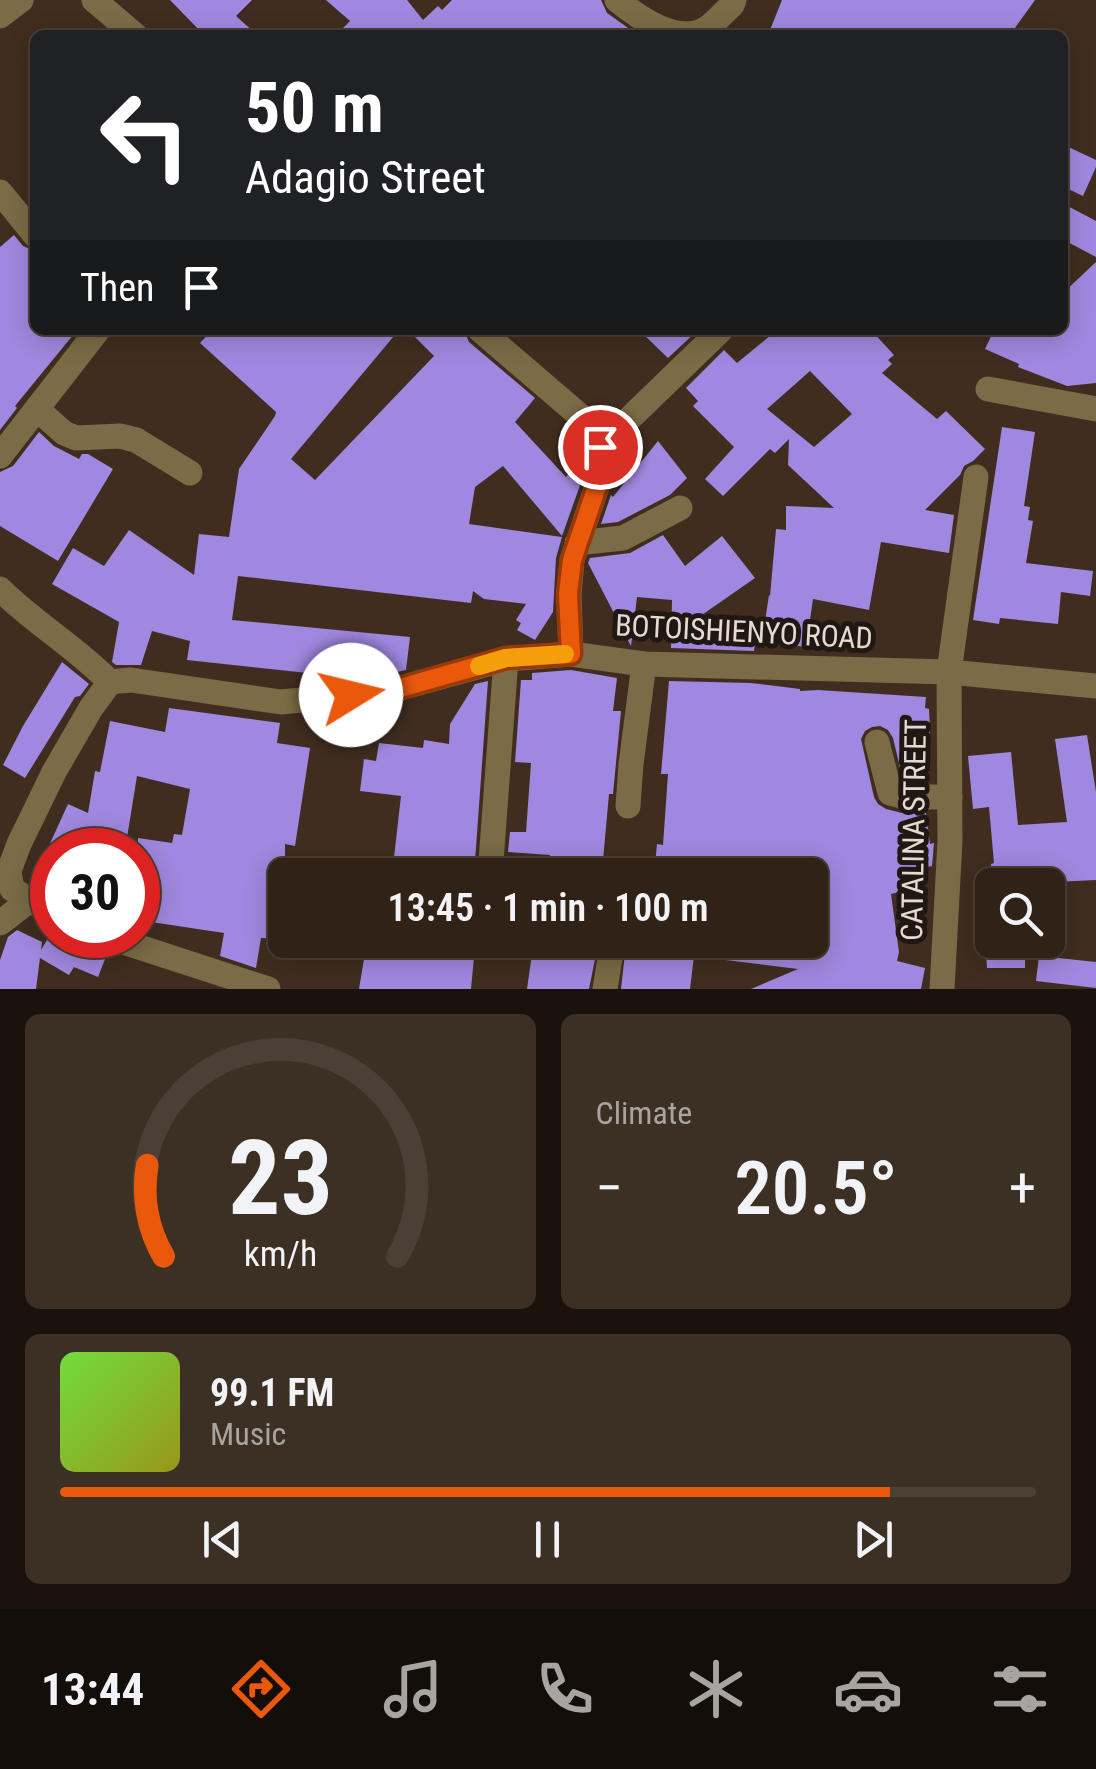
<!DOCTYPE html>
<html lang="en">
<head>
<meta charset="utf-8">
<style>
	:root { --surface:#302217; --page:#3c2f24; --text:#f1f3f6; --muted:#a8a4a1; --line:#4b3f36; --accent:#ea580c }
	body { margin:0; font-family:"Roboto Condensed",sans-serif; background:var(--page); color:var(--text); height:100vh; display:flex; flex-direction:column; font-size:38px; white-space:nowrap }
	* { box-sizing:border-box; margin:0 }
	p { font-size:32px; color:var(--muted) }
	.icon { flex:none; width:55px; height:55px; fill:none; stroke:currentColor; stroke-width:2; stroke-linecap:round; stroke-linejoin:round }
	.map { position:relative; height:989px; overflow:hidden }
	.sheet { display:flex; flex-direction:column; gap:25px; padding:25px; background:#1a130d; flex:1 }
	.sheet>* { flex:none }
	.top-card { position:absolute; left:30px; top:30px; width:1038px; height:305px; border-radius:15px; box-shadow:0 5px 25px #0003,0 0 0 2px var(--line); background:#202124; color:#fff; overflow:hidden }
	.buttons { position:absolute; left:975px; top:868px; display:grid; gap:20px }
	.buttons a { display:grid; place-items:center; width:90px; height:90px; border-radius:15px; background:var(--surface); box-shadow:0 5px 25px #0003,0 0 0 2px var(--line); font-size:50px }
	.speed { position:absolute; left:30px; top:828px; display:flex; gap:20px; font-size:50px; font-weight:700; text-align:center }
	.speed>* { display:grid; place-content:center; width:130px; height:130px; border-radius:50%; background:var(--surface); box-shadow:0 5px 25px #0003,0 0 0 2px var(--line); line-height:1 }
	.speed .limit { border:15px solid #d22; background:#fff; color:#111 }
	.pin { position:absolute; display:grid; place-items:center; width:85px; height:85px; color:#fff; margin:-42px; border:5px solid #fff; border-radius:50%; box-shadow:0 2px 10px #0007 }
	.me { position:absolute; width:110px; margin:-55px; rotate:81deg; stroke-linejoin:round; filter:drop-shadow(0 0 8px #0008) }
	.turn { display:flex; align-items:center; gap:35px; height:210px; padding:0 50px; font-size:45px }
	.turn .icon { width:130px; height:130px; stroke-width:2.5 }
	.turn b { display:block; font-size:70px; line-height:85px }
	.then { display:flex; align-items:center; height:95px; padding:0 50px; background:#0003; gap:20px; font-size:38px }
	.big { font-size:75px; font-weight:600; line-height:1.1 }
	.sheet .tile { flex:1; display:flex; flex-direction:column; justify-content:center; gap:15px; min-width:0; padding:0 35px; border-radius:15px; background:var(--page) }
	.sheet .dial { align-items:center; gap:0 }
	.dial svg { height:260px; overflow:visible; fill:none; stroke:var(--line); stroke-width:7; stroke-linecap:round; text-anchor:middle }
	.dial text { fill:var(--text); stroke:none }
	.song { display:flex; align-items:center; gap:30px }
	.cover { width:120px; height:120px; border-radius:15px; background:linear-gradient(135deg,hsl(100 70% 55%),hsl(60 70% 35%)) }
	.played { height:10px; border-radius:5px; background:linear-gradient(90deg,var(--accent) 85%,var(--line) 85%) }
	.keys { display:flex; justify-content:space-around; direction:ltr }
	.heat { display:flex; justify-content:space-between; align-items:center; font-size:55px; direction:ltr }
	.sheet .tiles { flex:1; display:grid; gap:25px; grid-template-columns:1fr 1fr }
	.tile:last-child { grid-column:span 2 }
	.trip { position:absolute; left:268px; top:858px; width:560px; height:100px; border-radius:15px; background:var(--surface); box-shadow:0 5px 25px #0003,0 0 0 2px var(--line); font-weight:600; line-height:100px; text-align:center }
	.tab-bar { display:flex; height:160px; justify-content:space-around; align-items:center; background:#130e09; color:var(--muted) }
	.tab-bar .icon { width:70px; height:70px }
	.tab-bar .current { color:var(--accent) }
	.tab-bar b { font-size:45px; color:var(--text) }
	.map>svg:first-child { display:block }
	.building { fill:#9f88df; fill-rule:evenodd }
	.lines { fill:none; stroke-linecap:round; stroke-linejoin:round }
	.minor { stroke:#7b6b46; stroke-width:25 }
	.route-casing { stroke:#983908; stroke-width:25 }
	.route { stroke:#ea580c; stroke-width:18 }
	.slow { stroke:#f59e0b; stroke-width:18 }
	.labels { text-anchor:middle; stroke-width:10; stroke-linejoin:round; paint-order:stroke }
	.street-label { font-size:30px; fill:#e6d9d1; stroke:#201812 }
</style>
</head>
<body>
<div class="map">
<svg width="1096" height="989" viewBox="0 0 1096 989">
	<rect width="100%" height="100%" fill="#402d1f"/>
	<g class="building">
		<polygon points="170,0 252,0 236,16 257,35 204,35"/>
		<polygon points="326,0 407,0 423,20 438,6 442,10 452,0 601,0 607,13 638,35 336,35 350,21"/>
		<polygon points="782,0 1035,0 1010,35 768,35"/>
		<polygon points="1062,144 1096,160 1096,167 1083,196 1062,186"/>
		<polygon points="1062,203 1096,221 1096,257 1062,239"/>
		<polygon points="14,235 23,246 35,251 35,330 68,330 73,335 15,406 17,408 0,430 0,247"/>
		<polygon points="1096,262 1096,383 1067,386 1018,367 1019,364 985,349 994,330 1062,330 1062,294"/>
		<polygon points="212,330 399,330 291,459 315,480 434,356 408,330 464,330 469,342 535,398 515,422 566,477 575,466 584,474 562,536 503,466 475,487 469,524 562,537 556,558 553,612 535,640 517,630 521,623 516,620 526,604 484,599 473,591 471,603 238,576 232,620 410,637 406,670 397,672 355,668 354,678 187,660 190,641 152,631 141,665 116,665 112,662 119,622 52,584 73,548 104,566 129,530 194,575 199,534 229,537 239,469 275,416 276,412 200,343"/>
		<polygon points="639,330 698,330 668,358"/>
		<path d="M777,330H871L894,355L888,360L892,364L882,373L937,419L946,411L985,449L973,461L964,466L960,475L925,510L954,515L949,553L881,542L869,610L813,599L806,647L762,641L769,595L770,596L776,529L786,530V506L834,508L788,465L789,439L775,453L770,449L723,496L705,479L734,447L693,406L698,401L686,388L724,350L737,363ZM810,371L852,414L814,447L767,409Z"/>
		<polygon points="1002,427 1035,432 1024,506 1030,507 1028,520 1033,521 1026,563 1093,571 1090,596 1061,592 1058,624 1000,618 999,624 973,620"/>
		<polygon points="39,432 54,446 79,459 82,454 88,454 113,469 58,561 0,526 0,472 13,466"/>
		<polygon points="658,441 687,478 670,495 618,522 601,524 611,495 613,497"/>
		<polygon points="663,535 685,566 722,536 755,578 686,626 756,633 754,651 671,648 672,600 637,597 631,646 588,563 590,558 630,553"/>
		<polygon points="62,662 89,684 80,696 75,697 25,778 3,765 23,726"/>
		<polygon points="571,670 617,678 613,711 621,711 613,794 609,794 602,871 549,867 550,855 508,852 510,832 526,832 531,763 515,762 521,680 532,680 532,673"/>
		<polygon points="488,681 474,875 392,875 401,796 360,791 364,759 376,761 379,743 423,748 424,740 449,744 450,724 475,684"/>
		<polygon points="669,681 751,683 800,689 800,691 818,690 926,697 925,708 929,709 930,729 928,781 903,780 893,738 888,730 880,726 872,727 865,731 861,739 874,797 878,804 886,809 902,813 926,813 930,844 934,843 932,866 914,870 918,887 891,894 899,952 897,961 925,968 921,989 751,989 798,969 694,956 690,989 621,989 625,953 619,945 612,942 603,943 597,949 589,989 527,989 534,940 810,940 810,875 654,875 657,844 663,845 668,774 661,774"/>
		<polygon points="169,708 280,723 277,743 310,748 295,846 285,844 285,939 261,938 256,968 220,956 224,933 138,920 138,838 172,843 174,834 182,835 190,789 137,776 125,850 47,850 68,804 88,813 95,771 100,772 110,721 165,732"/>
		<polygon points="1087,735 1096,792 1096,880 992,885 991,864 994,863 989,807 973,809 968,756 1011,752 1018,825 1067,822 1055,739"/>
		<polygon points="17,930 42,942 41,950 50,935 76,935 96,950 107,954 98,977 74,967 69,975 40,958 36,989 0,989 0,960 8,937"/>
		<polygon points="445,940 469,940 471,953 474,957 471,989 359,989 366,947 443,960"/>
		<polygon points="985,940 1025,940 1025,968 987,968"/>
		<polygon points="1039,956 1096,962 1096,988 1036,981"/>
	</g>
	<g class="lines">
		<g class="minor">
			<polyline points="94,0 135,35"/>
			<path d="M617,0C639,18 678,46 707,28C716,22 724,12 732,5L734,0"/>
			<polyline points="0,16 21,0"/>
			<polyline points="0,192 35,235"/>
			<polyline points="480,330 592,426 600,447 603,469 572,560 569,594 571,654"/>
			<polyline points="988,389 1096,409"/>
			<polyline points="37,409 64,433 76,438 120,436 136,440 190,473"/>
			<polyline points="600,447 721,330"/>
			<polyline points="0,456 98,330"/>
			<polyline points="577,543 623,538 680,508"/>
			<path d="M0,589C34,623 76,647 110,682"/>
			<polyline points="877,742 890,793 906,797 950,797"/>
			<polyline points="628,806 631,764 644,664"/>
			<polyline points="490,875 506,659"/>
			<polyline points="52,914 12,889 9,871 19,844 54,772 91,708 110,682 131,680 281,702 386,692 506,659 571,654 644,664 949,672 1096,686"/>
			<polyline points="0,923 31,899"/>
			<polyline points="102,935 268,989"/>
			<polyline points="485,946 485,940"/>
			<polyline points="605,989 610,958"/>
			<polyline points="942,989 950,841 949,672 976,477"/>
		</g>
	</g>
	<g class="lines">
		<g class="route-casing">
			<polyline id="route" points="351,695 386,692 506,658 571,654 568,594 572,560 603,469 600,447"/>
		</g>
		<use href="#route" class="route"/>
		<polyline class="slow" points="479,666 506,658 565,654"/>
	</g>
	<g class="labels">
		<g class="street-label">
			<text transform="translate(744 632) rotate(3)" y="10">BOTOISHIENYO ROAD</text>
			<text transform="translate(914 830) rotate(-89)" y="10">CATALINA STREET</text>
		</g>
	</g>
</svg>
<div class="buttons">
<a><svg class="icon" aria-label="search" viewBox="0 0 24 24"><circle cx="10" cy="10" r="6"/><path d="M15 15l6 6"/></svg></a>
</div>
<div class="speed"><div class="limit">30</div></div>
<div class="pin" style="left:600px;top:447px;background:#d93025"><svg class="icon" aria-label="arrive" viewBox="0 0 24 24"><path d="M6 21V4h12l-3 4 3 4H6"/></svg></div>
<svg class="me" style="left:351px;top:695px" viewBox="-20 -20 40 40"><circle r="19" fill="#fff"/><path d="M0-13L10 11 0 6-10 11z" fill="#ea580c"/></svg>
<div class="trip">13:45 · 1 min · 100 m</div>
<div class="top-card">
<div class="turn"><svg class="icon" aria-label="left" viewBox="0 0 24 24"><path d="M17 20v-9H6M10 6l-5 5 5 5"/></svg><div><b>50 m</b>Adagio Street</div></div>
<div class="then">Then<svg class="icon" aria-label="arrive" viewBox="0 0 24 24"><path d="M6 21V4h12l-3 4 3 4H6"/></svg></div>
</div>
</div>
<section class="sheet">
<div class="tiles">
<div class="tile dial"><svg viewBox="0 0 100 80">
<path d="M14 69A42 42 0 1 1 86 69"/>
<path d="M14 69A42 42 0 0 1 9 41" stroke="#ea580c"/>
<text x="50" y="56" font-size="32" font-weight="700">23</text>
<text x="50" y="72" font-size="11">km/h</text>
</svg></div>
<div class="tile"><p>Climate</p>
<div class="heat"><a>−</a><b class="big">20.5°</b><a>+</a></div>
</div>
<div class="tile">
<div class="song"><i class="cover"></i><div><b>99.1 FM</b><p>Music</p></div></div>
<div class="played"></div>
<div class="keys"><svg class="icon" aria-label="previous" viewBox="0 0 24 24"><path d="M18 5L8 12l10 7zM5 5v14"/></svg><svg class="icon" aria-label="pause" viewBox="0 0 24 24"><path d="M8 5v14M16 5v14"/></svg><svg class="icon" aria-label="next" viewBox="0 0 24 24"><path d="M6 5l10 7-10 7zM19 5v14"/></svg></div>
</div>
</div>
</section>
<nav class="tab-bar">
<b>13:44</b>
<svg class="icon current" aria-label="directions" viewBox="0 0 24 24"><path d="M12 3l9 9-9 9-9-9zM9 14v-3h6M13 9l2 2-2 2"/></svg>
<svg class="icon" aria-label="music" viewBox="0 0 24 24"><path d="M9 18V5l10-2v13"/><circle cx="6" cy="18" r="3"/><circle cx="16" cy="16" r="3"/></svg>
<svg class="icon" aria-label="phone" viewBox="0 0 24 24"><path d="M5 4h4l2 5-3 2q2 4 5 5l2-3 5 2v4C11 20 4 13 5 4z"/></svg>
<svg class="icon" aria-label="climate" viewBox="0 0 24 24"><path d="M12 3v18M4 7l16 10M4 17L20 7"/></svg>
<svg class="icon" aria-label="car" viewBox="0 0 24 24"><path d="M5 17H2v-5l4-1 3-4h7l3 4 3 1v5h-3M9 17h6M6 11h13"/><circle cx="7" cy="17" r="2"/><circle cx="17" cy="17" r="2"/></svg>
<svg class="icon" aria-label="filters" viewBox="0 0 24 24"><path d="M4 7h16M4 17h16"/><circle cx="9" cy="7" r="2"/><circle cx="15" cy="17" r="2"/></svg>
</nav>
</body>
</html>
